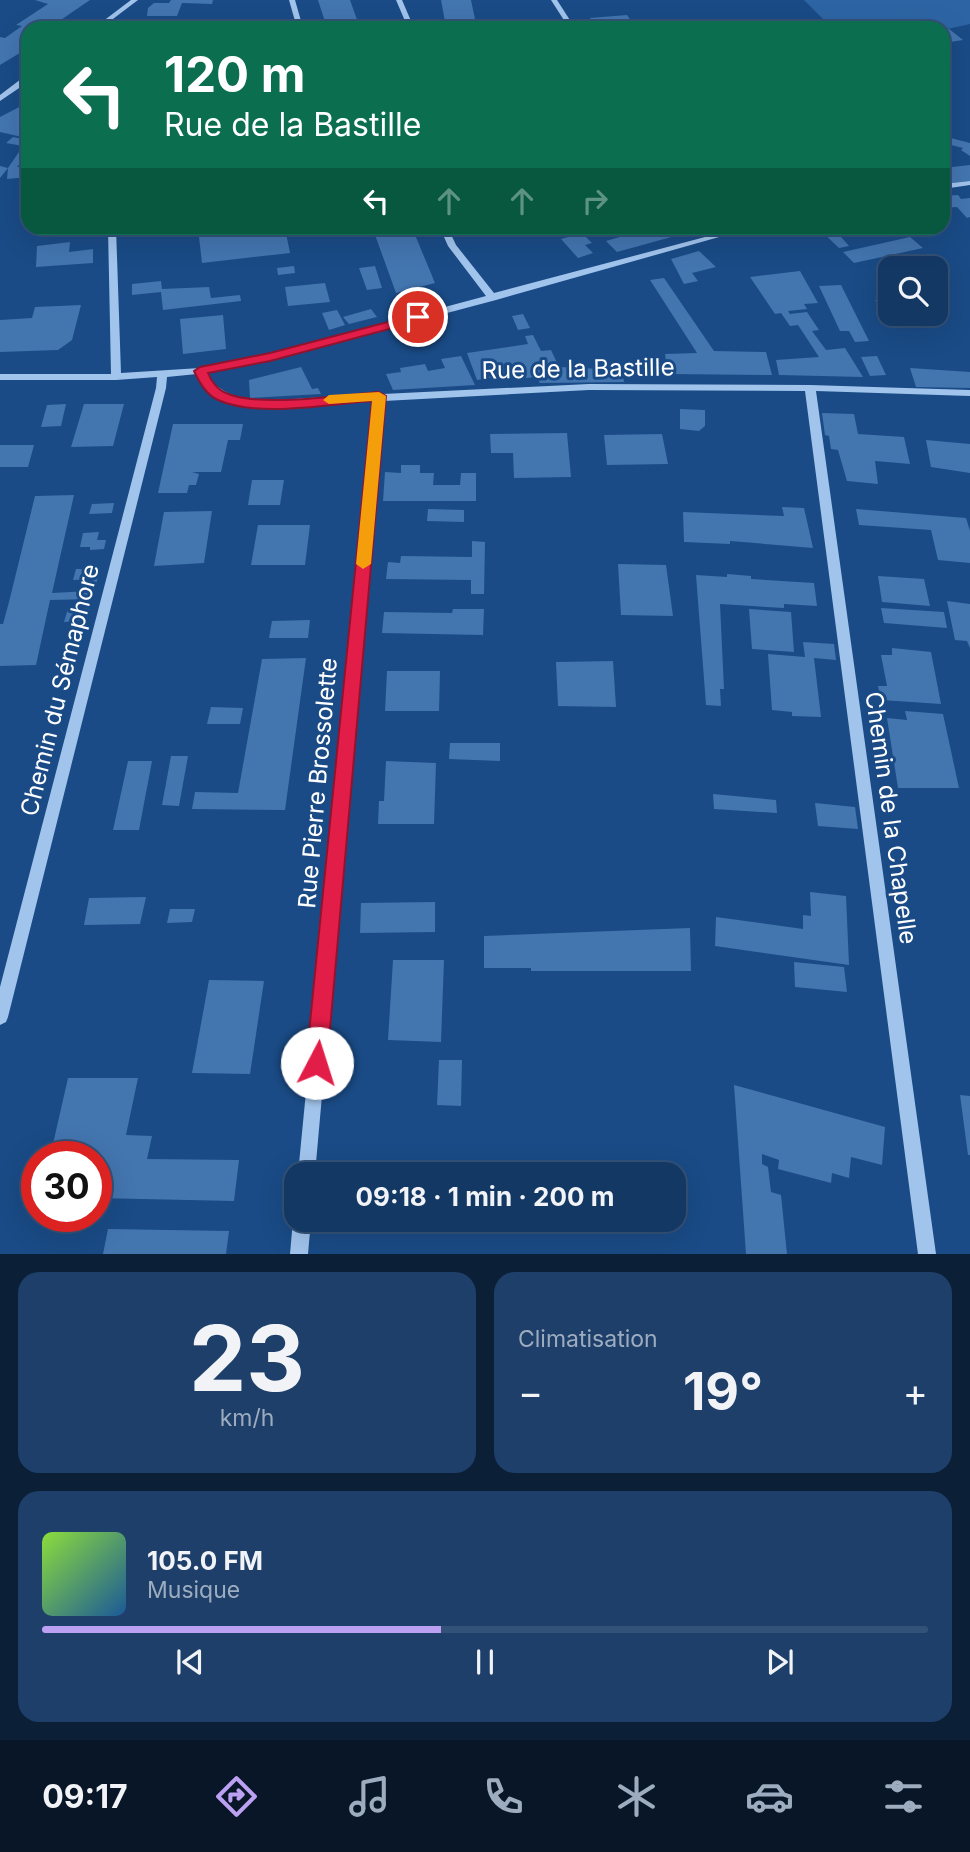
<!DOCTYPE html>
<html lang="fr">
<head>
<meta charset="utf-8">
<style>
	:root { --surface:#143864; --page:#1d3f6a; --text:#f1f3f6; --muted:#9dacbf; --line:#335278; --accent:#bca0f2 }
	body { margin:0; font-family:Inter,sans-serif; background:var(--page); color:var(--text); height:100vh; display:flex; flex-direction:column; font-size:26px; white-space:nowrap }
	* { box-sizing:border-box; margin:0 }
	p { font-size:23px; color:var(--muted) }
	.icon { flex:none; width:38px; height:38px; fill:none; stroke:currentColor; stroke-width:2; stroke-linecap:round; stroke-linejoin:round }
	.map { position:relative; height:1254px; overflow:hidden }
	.panel { display:flex; flex-direction:column; gap:18px; padding:18px; background:#0b1f37; flex:1 }
	.panel>* { flex:none }
	.hud { position:absolute; left:21px; top:21px; width:929px; height:214px; border-radius:21px; box-shadow:0 7px 28px #0002,0 0 0 2px var(--line); background:#0b6e4f; color:#fff; overflow:hidden }
	.controls { position:absolute; left:878px; top:256px; display:grid; gap:14px }
	.controls a { display:grid; place-items:center; width:70px; height:70px; border-radius:14px; background:var(--surface); box-shadow:0 7px 28px #0002,0 0 0 2px var(--line); font-size:35px }
	.speed { position:absolute; left:21px; top:1141px; display:flex; gap:14px; font-size:35px; font-weight:700; text-align:center }
	.speed>* { display:grid; place-content:center; width:91px; height:91px; border-radius:50%; background:var(--surface); box-shadow:0 7px 28px #0002,0 0 0 2px var(--line); line-height:1 }
	.speed .limit { border:10px solid #d22; background:#fff; color:#111 }
	.pin { position:absolute; display:grid; place-items:center; width:60px; height:60px; color:#fff; margin:-30px; border:4px solid #fff; border-radius:50%; box-shadow:0 2px 7px #0007 }
	.me { position:absolute; width:77px; margin:-38px; rotate:5deg; stroke-linejoin:round; filter:drop-shadow(0 0 5px #0008) }
	.turn { display:flex; align-items:center; gap:24px; height:147px; padding:0 28px; font-size:32px }
	.turn .icon { width:91px; height:91px; stroke-width:2.5 }
	.turn b { display:block; font-size:49px; line-height:60px }
	.lanes { display:flex; align-items:center; height:66px; padding:0 28px; background:#0003; justify-content:center; gap:35px; direction:ltr }
	.lanes .off { opacity:.35 }
	.big { font-size:52px; font-weight:700; line-height:1.1 }
	.panel .card { flex:1; display:flex; flex-direction:column; justify-content:center; gap:10px; min-width:0; padding:0 24px; border-radius:21px; background:var(--page) }
	.panel .dial { align-items:center; gap:0 }
	.dial b { font-size:91px; line-height:1 }
	.song { display:flex; align-items:center; gap:21px }
	.cover { width:84px; height:84px; border-radius:10px; background:linear-gradient(135deg,hsl(90 70% 55%),hsl(210 70% 35%)) }
	.played { height:7px; border-radius:4px; background:linear-gradient(90deg,var(--accent) 45%,var(--line) 45%) }
	.keys { display:flex; justify-content:space-around; direction:ltr }
	.heat { display:flex; justify-content:space-between; align-items:center; font-size:38px; direction:ltr }
	.panel .tiles { flex:1; display:grid; gap:18px; grid-template-columns:1fr 1fr }
	.card:last-child { grid-column:span 2 }
	.trip { position:absolute; left:284px; top:1162px; width:402px; height:70px; border-radius:21px; background:var(--surface); box-shadow:0 7px 28px #0002,0 0 0 2px var(--line); font-weight:700; line-height:70px; text-align:center }
	.dock { display:flex; height:112px; justify-content:space-around; align-items:center; background:#081628; color:var(--muted) }
	.dock .icon { width:49px; height:49px }
	.dock .current { color:var(--accent) }
	.dock b { font-size:32px; color:var(--text) }
	.map>svg:first-child { display:block }
	.green { fill:#2d65a4 }
	.building { fill:#4375af }
	.lines { fill:none; stroke-linecap:round; stroke-linejoin:round }
	.minor { fill:#a1c4ec; fill-rule:evenodd }
	.route { fill:#e11d48; stroke:#92132f; stroke-width:2 }
	.slow { fill:#f59e0b }
	.labels { text-anchor:middle; stroke-width:6; stroke-linejoin:round; paint-order:stroke }
	.street-label { font-size:24px; fill:#fff; stroke:#1a4b86 }
</style>
</head>
<body>
<div class="map">
<svg width="970" height="1254" viewBox="0 0 970 1254">
	<rect width="100%" height="100%" fill="#1a4b86"/>
	<polygon class="green" points="804,0 970,0 970,24 943,30 943,28 832,28"/>
	<g class="building">
		<polygon points="35,0 90,0 49,28 28,28 28,48 0,65 0,37 5,38 22,26 16,25 48,4"/>
		<polygon points="171,0 213,0 212,4 182,3 177,16 147,16 148,8 154,3 169,3"/>
		<polygon points="318,0 350,0 360,28 327,28"/>
		<polygon points="441,0 471,0 476,24 446,27"/>
		<polygon points="627,15 636,28 595,28 590,18"/>
		<polygon points="523,20 545,21 547,28 516,28 514,21"/>
		<polygon points="168,22 169,28 139,28 138,24"/>
		<polygon points="949,29 963,40 943,43 943,30"/>
		<polygon points="25,104 28,105 28,131 22,137 0,132 0,117"/>
		<polygon points="943,136 970,143 970,156 961,150 963,148 943,143"/>
		<polygon points="13,137 28,140 28,154 17,167 28,167 28,177 7,179 8,168 0,178 0,166 8,168 23,146 6,143"/>
		<polygon points="970,165 970,181 943,184 943,168"/>
		<polygon points="958,195 961,199 970,198 970,217 967,218 957,207 943,208 943,196"/>
		<polygon points="198,228 285,228 290,253 202,263"/>
		<polygon points="645,228 694,228 693,231 617,252 606,241 647,229"/>
		<polygon points="818,228 881,228 881,229 841,237 849,246 839,248"/>
		<polygon points="413,230 435,283 396,293 374,232 385,231 385,233"/>
		<polygon points="582,233 592,243 585,245 593,253 578,258 561,239"/>
		<polygon points="910,237 923,248 854,263 843,252"/>
		<polygon points="70,242 69,252 93,249 93,263 36,267 37,246"/>
		<polygon points="699,251 716,267 692,273 698,281 684,284 671,259"/>
		<polygon points="294,266 295,273 278,275 277,268"/>
		<polygon points="375,266 382,288 367,290 359,268"/>
		<polygon points="800,271 818,303 804,304 807,309 788,311 790,314 807,312 819,330 812,331 826,350 845,348 863,377 779,375 776,360 819,357 798,325 790,326 781,313 775,314 750,277"/>
		<polygon points="664,278 714,351 766,352 772,375 668,374 665,354 697,353 650,280"/>
		<polygon points="161,281 162,289 209,287 211,298 240,295 241,301 163,310 161,292 132,295 132,284"/>
		<polygon points="325,283 330,302 288,306 285,287"/>
		<polygon points="841,285 869,341 855,342 849,331 840,331 819,286"/>
		<polygon points="936,293 949,315 887,320 875,300 891,299 891,313 936,313"/>
		<polygon points="81,305 72,340 58,350 0,352 0,320 32,318 35,307"/>
		<polygon points="371,309 377,317 349,324 343,317"/>
		<polygon points="337,310 345,325 329,330 322,313"/>
		<polygon points="523,314 530,328 518,330 512,316"/>
		<polygon points="223,315 226,349 183,354 180,319"/>
		<polygon points="533,335 541,351 551,350 559,367 622,370 624,382 540,383 536,377 517,379 515,374 477,380 467,353 528,344 525,336"/>
		<polygon points="461,356 475,385 393,390 386,374 401,372 400,368 425,364 428,371 445,368 441,359"/>
		<polygon points="877,356 886,375 870,376 861,357"/>
		<polygon points="301,367 312,389 318,388 321,394 250,398 249,380"/>
		<polygon points="910,368 970,372 970,388 916,387"/>
		<polygon points="66,404 61,426 41,427 47,405"/>
		<polygon points="84,404 124,404 113,446 71,447"/>
		<polygon points="680,409 705,410 705,426 699,431 680,429"/>
		<polygon points="822,413 854,414 858,434 904,437 910,464 875,461 878,484 847,481 838,450 831,449 829,436 825,435"/>
		<polygon points="173,424 243,424 240,440 228,440 221,472 192,472 199,474 196,485 189,485 187,493 158,493"/>
		<polygon points="567,433 571,477 514,478 513,453 491,453 490,434"/>
		<polygon points="662,434 668,464 607,465 604,435"/>
		<polygon points="926,440 970,444 970,473 931,467"/>
		<polygon points="0,445 34,445 28,467 0,467"/>
		<polygon points="401,465 420,465 420,473 434,473 433,485 460,485 461,473 476,473 476,501 383,501 385,472 401,473"/>
		<polygon points="252,480 284,480 280,505 248,505"/>
		<polygon points="74,495 52,593 90,591 93,579 73,580 76,569 100,569 92,599 50,600 36,665 0,666 0,624 3,624 9,602 35,496"/>
		<polygon points="114,503 112,513 89,514 92,504"/>
		<polygon points="782,507 804,508 813,548 730,541 730,544 684,542 683,512 784,516"/>
		<polygon points="428,509 464,510 464,522 427,521"/>
		<polygon points="856,509 966,518 970,531 970,563 938,560 931,530 859,525"/>
		<polygon points="212,511 204,563 154,566 164,512"/>
		<polygon points="258,525 310,525 305,565 251,565"/>
		<polygon points="99,532 97,540 106,540 104,549 90,550 90,547 80,547 83,533"/>
		<polygon points="472,541 485,542 484,594 471,594 471,580 386,579 388,562 400,563 401,556 472,557"/>
		<polygon points="618,564 666,565 673,616 621,615"/>
		<polygon points="727,574 751,576 751,579 814,583 817,606 784,604 784,608 720,604 724,689 720,689 721,706 706,705 696,575 727,577"/>
		<polygon points="878,576 924,579 930,606 882,602"/>
		<polygon points="947,601 970,604 970,648 967,641 955,640"/>
		<polygon points="90,608 87,620 64,622 68,609"/>
		<polygon points="881,608 944,612 947,628 884,623"/>
		<polygon points="453,609 484,609 483,635 382,633 384,612 452,613"/>
		<polygon points="749,609 791,612 794,652 752,649"/>
		<polygon points="310,620 308,638 269,638 272,621"/>
		<polygon points="803,642 834,644 836,660 814,658 821,717 792,716 792,712 772,710 768,654 805,657"/>
		<polygon points="892,648 931,652 941,704 881,700 878,686 887,686 881,655 892,655"/>
		<polygon points="306,658 285,810 192,809 195,792 238,793 262,659"/>
		<polygon points="613,661 616,707 558,706 556,662"/>
		<polygon points="387,671 440,671 439,711 385,711"/>
		<polygon points="211,707 243,708 240,724 207,724"/>
		<polygon points="905,711 943,714 959,788 898,788 887,718 907,720"/>
		<polygon points="450,743 500,743 500,761 449,759"/>
		<polygon points="171,756 188,756 179,806 162,805"/>
		<polygon points="128,761 152,761 139,830 113,830"/>
		<polygon points="386,761 436,763 434,824 378,824 379,801 384,801"/>
		<polygon points="713,794 776,800 777,813 714,809"/>
		<polygon points="815,803 855,807 858,829 818,826"/>
		<polygon points="810,892 846,896 849,965 715,946 716,917 803,929 803,915 811,916"/>
		<polygon points="146,897 140,924 84,925 89,898"/>
		<polygon points="435,902 435,932 360,933 361,903"/>
		<polygon points="170,909 195,909 192,922 167,923"/>
		<polygon points="690,928 691,971 531,971 531,968 484,968 484,936"/>
		<polygon points="393,960 444,960 441,1042 388,1040"/>
		<polygon points="794,962 844,967 847,992 795,987"/>
		<polygon points="209,980 264,981 250,1074 192,1073"/>
		<polygon points="439,1060 462,1060 461,1106 437,1105"/>
		<polygon points="68,1078 138,1078 126,1135 152,1136 147,1159 239,1160 234,1201 96,1198 96,1157 50,1157"/>
		<polygon points="734,1085 885,1127 882,1165 851,1157 849,1178 832,1173 831,1183 778,1169 779,1160 762,1154 762,1164 768,1167 771,1192 781,1195 787,1254 746,1254"/>
		<polygon points="960,1095 970,1096 970,1155 968,1155"/>
		<polygon points="348,1163 385,1164 384,1174 347,1174"/>
		<rect x="423" y="1164" width="30" height="10"/>
		<polygon points="343,1220 424,1220 423,1233 343,1230"/>
		<polygon points="108,1229 229,1231 226,1254 103,1254"/>
	</g>
	<g class="lines">
		<g class="minor">
			<polygon points="131,0 138,0 101,28 94,28"/>
			<polygon points="289,0 295,0 303,28 297,28"/>
			<polygon points="396,0 402,0 414,28 408,28"/>
			<polygon points="551,0 557,0 575,28 569,28"/>
			<polygon points="25,76 28,76 28,82 0,101 0,95"/>
			<polygon points="970,181 970,185 943,189 943,184"/>
			<path d="M108,228H116L121,373L200,368L269,354L486,296L448,246L440,228H448L456,245L494,293L739,228H751L496,300L270,360L206,373C227,408 273,400 308,398C330,397 352,396 375,395L379,393L383,394L589,384L810,385L970,390V396L816,391L936,1254H918L805,391L589,390L384,401L315,1174H298L373,401C351,402 329,404 307,405C268,407 220,413 197,374L167,377L166,388L8,1017L6,1022L0,1025V987L156,388L157,377L116,380H0V374H111Z"/>
			<polygon points="296,1214 296,1220 311,1220 308,1254 290,1254 293,1220"/>
		</g>
	</g>
	<path class="route" d="M418,314L425,317L423,320L270,361L208,373C211,381 218,390 226,393C258,408 342,395 379,392L386,396L327,1063L324,1071L317,1074L309,1071L306,1063L372,401C328,404 258,418 218,400C206,395 199,382 194,371L200,367L270,353Z"/>
	<polygon class="slow" points="379,392 386,396 371,564 363,569 356,564 372,401 329,404 323,400 329,395"/>
	<g class="labels">
		<g class="street-label">
			<text transform="translate(578 369) rotate(-1)" y="8">Rue de la Bastille</text>
			<text transform="translate(60 690) rotate(-76)" y="8">Chemin du Sémaphore</text>
			<text transform="translate(318 783) rotate(-85)" y="8">Rue Pierre Brossolette</text>
			<text transform="translate(891 818) rotate(82)" y="8">Chemin de la Chapelle</text>
		</g>
	</g>
</svg>
<div class="controls">
<a><svg class="icon" aria-label="search" viewBox="0 0 24 24"><circle cx="10" cy="10" r="6"/><path d="M15 15l6 6"/></svg></a>
</div>
<div class="speed"><div class="limit">30</div></div>
<div class="pin" style="left:418px;top:317px;background:#d93025"><svg class="icon" aria-label="arrive" viewBox="0 0 24 24"><path d="M6 21V4h12l-3 4 3 4H6"/></svg></div>
<svg class="me" style="left:317px;top:1063px" viewBox="-20 -20 40 40"><circle r="19" fill="#fff"/><path d="M0-13L10 11 0 6-10 11z" fill="#e11d48"/></svg>
<div class="trip">09:18 · 1 min · 200 m</div>
<div class="hud">
<div class="turn"><svg class="icon" aria-label="left" viewBox="0 0 24 24"><path d="M17 20v-9H6M10 6l-5 5 5 5"/></svg><div><b>120 m</b>Rue de la Bastille</div></div>
<div class="lanes"><svg class="icon" aria-label="left" viewBox="0 0 24 24"><path d="M17 20v-9H6M10 6l-5 5 5 5"/></svg><svg class="icon off" aria-label="ahead" viewBox="0 0 24 24"><path d="M12 20V5M6 11l6-6 6 6"/></svg><svg class="icon off" aria-label="ahead" viewBox="0 0 24 24"><path d="M12 20V5M6 11l6-6 6 6"/></svg><svg class="icon off" aria-label="right" viewBox="0 0 24 24"><path d="M7 20v-9h11M14 6l5 5-5 5"/></svg></div>
</div>
</div>
<section class="panel">
<div class="tiles">
<div class="card dial"><b>23</b><p>km/h</p></div>
<div class="card"><p>Climatisation</p>
<div class="heat"><a>−</a><b class="big">19°</b><a>+</a></div>
</div>
<div class="card">
<div class="song"><i class="cover"></i><div><b>105.0 FM</b><p>Musique</p></div></div>
<div class="played"></div>
<div class="keys"><svg class="icon" aria-label="previous" viewBox="0 0 24 24"><path d="M18 5L8 12l10 7zM5 5v14"/></svg><svg class="icon" aria-label="pause" viewBox="0 0 24 24"><path d="M8 5v14M16 5v14"/></svg><svg class="icon" aria-label="next" viewBox="0 0 24 24"><path d="M6 5l10 7-10 7zM19 5v14"/></svg></div>
</div>
</div>
</section>
<nav class="dock">
<b>09:17</b>
<svg class="icon current" aria-label="directions" viewBox="0 0 24 24"><path d="M12 3l9 9-9 9-9-9zM9 14v-3h6M13 9l2 2-2 2"/></svg>
<svg class="icon" aria-label="music" viewBox="0 0 24 24"><path d="M9 18V5l10-2v13"/><circle cx="6" cy="18" r="3"/><circle cx="16" cy="16" r="3"/></svg>
<svg class="icon" aria-label="phone" viewBox="0 0 24 24"><path d="M5 4h4l2 5-3 2q2 4 5 5l2-3 5 2v4C11 20 4 13 5 4z"/></svg>
<svg class="icon" aria-label="climate" viewBox="0 0 24 24"><path d="M12 3v18M4 7l16 10M4 17L20 7"/></svg>
<svg class="icon" aria-label="car" viewBox="0 0 24 24"><path d="M5 17H2v-5l4-1 3-4h7l3 4 3 1v5h-3M9 17h6M6 11h13"/><circle cx="7" cy="17" r="2"/><circle cx="17" cy="17" r="2"/></svg>
<svg class="icon" aria-label="filters" viewBox="0 0 24 24"><path d="M4 7h16M4 17h16"/><circle cx="9" cy="7" r="2"/><circle cx="15" cy="17" r="2"/></svg>
</nav>
</body>
</html>
